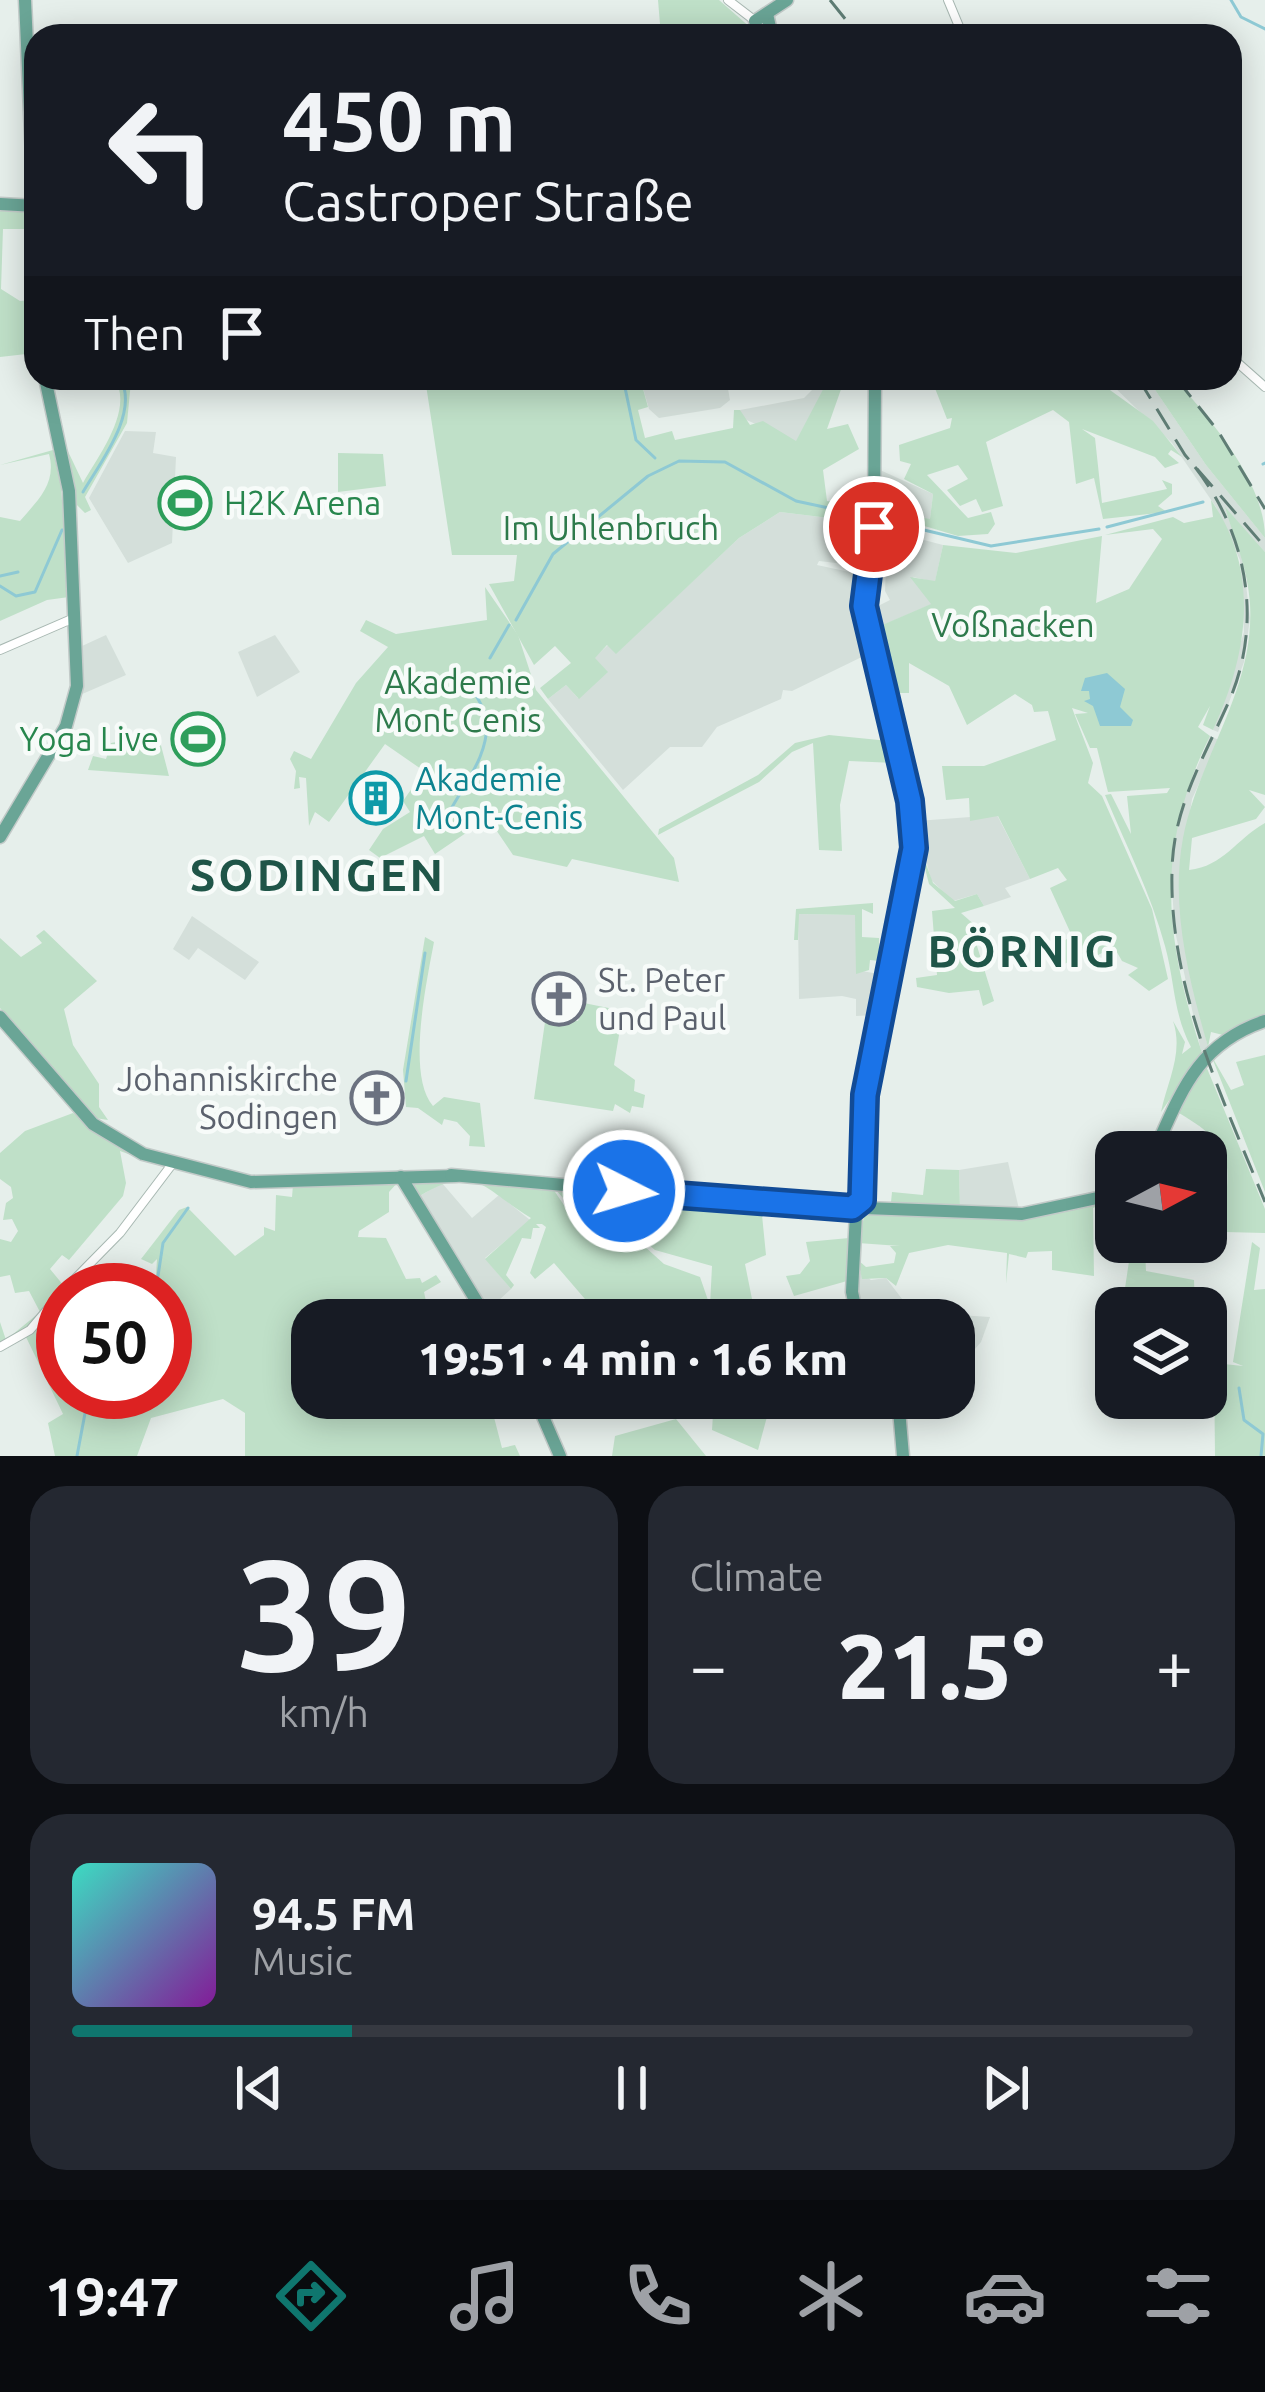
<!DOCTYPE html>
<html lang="en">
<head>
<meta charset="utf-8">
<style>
	:root { --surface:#171b24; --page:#242831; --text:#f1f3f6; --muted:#9ea1a6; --line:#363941; --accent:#0f766e }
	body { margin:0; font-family:Ubuntu,sans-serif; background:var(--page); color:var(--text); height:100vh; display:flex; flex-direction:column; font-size:45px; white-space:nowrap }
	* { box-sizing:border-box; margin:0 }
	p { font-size:39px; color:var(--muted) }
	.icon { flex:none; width:66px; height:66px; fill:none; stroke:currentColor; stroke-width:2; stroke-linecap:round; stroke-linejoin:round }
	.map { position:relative; height:1456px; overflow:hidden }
	.panel { display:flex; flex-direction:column; gap:30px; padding:30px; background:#0d0f14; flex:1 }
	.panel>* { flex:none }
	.guide { position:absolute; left:24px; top:24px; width:1218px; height:366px; border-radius:36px; box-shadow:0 6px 30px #0003; background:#171b24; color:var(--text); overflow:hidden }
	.needle { width:78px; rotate:83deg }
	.buttons { position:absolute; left:1095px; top:1131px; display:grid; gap:24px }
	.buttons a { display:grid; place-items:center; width:132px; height:132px; border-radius:24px; background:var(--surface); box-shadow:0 6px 30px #0003; font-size:60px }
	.speed { position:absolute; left:36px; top:1263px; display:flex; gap:24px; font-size:60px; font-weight:700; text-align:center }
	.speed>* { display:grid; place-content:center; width:156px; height:156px; border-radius:50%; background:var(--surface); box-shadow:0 6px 30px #0003; line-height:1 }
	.speed .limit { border:18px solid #d22; background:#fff; color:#111 }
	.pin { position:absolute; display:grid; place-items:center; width:102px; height:102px; color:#fff; margin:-51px; border:6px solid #fff; border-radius:50%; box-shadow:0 3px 12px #0007 }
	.me { position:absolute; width:132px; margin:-66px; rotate:95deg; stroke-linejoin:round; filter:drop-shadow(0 0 9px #0008) }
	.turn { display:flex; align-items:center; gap:42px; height:252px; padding:0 60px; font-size:54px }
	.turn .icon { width:156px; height:156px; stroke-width:2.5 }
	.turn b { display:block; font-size:84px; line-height:102px }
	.then { display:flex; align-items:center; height:114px; padding:0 60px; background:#0003; gap:24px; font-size:45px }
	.big { font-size:90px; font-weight:800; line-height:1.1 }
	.panel .tile { flex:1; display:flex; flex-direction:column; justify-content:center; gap:18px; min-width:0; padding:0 42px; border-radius:36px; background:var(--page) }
	.panel .dial { align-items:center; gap:0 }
	.dial b { font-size:156px; line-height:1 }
	.song { display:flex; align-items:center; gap:36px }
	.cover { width:144px; height:144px; border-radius:18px; background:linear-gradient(135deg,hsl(170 70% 55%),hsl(290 70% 35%)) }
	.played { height:12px; border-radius:6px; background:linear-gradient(90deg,var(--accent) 25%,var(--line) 25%) }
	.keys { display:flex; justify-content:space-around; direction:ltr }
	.heat { display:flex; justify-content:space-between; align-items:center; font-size:66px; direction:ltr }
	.panel .tiles { flex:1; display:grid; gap:30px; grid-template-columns:1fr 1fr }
	.tile:last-child { grid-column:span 2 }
	.trip { position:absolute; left:291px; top:1299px; width:684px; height:120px; border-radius:36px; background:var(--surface); box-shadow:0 6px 30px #0003; font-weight:800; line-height:120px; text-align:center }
	.menu { display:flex; height:192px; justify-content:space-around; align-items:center; background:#090b0e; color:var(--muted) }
	.menu .icon { width:84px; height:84px }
	.menu .active { color:var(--accent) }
	.menu b { font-size:54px; color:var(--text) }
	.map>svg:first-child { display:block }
	.built { fill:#d4dfda }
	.green { fill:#bfe0c8 }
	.water { fill:#8ec9d4 }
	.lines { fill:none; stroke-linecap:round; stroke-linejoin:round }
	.stream { stroke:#8ec9d4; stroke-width:3 }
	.minor-casing { stroke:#a8b8b2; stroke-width:10 }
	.major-casing { stroke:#c2cac8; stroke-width:15 }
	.minor { stroke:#fff; stroke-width:8 }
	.major { stroke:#6aa596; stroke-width:12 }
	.rail { stroke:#5f7d75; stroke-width:3; stroke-dasharray:24 12; stroke-linecap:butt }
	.route-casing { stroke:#114b97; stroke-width:30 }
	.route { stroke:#1a73e8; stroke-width:21 }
	.labels { text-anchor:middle; stroke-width:9; stroke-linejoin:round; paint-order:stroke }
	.leisure-label { font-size:33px; fill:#27864d; stroke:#f7fbf9; text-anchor:start }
	.park-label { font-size:33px; fill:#2d7a4b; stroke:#f7fbf9 }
	.culture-label { font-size:33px; fill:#0d838f; stroke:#f7fbf9; text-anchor:start }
	.worship-label { font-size:33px; fill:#5b616d; stroke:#f7fbf9; text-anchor:start }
	.district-label { font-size:45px; font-weight:bold; letter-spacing:3px; fill:#1f5548; stroke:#f7fbf9 }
</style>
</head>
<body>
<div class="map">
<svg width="1265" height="1456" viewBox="0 0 1265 1456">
	<rect width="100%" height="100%" fill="#e6efeb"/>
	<g class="built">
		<polygon points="640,378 726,378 730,400 720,408 659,418 649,409"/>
		<polygon points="824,378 831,383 796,442 742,418 740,410 804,398"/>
		<polygon points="1105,378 1147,378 1206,465 1265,538 1265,552 1225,508 1242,551 1250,618 1244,662 1218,732 1213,730 1244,632 1240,560 1216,507 1172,443"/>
		<polygon points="125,431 156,432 153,453 176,457 172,543 128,563 89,498"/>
		<polygon points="880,470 933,494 930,520 880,504"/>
		<polygon points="780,512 870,523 861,566 819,561 817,565 859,574 872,652 792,691 783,690 781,699 717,727 702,747 670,747 623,790 548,699 566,685 578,698 607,672 594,658 608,645 616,653 739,538"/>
		<polygon points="878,528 943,545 935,582 913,577 932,604 874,629 868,602 876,607 890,600 885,591 886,570 870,566"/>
		<polygon points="106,635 126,675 80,695 82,646"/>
		<polygon points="275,635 300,672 257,697 238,652"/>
		<polygon points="1210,736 1219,740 1192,799 1179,882 1189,969 1208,1047 1201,1051 1175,931 1170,862 1176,818"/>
		<polygon points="997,815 1030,879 1005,888 1011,897 984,906 977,894 953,901 931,880 917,821"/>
		<polygon points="798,914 856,915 856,970 879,974 875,1015 856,1016 856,999 842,996 799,999"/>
		<polygon points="192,916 259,962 245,980 198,948 189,960 173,949"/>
		<polygon points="1008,1162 1019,1209 960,1208 959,1170"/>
		<polygon points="442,1183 472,1218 499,1195 530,1220 485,1258 511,1289 489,1309 418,1197"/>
		<polygon points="859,1271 871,1280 886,1278 912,1312 990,1317 981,1342 975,1349 962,1350 963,1338 954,1337 954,1320 862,1320 856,1295"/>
	</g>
	<g class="green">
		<polygon points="658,0 719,0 760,36 661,36"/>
		<polygon points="0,206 27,209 33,229 3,229 1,289 20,301 33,300 35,353 0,357"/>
		<path d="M114,378L131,381L127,423L85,497L91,510L85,513L75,503L65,445L83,483C98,456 135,409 114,378Z"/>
		<polygon points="424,378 640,378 648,407 638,410 645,438 672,431 675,440 733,428 734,410 740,410 750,425 763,421 796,441 828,380 845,378 827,429 848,424 859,449 823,470 827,501 870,508 870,523 780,512 739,538 616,654 607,645 595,658 608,672 579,699 566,685 548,699 540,688 571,663 555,646 534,665 489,584 514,581 517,555 452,555 426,385 403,386"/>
		<polygon points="931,378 1066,378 1081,387 1096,380 1153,421 1182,457 1171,450 1168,454 1179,463 1165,468 1155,457 1082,429 1095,438 1102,503 1167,489 1162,480 1172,484 1172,494 1158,506 1167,512 1103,519 1094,478 1076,484 1069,422 1053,410 986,442 1003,506 982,512 976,499 960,506 947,490 968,479 958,465 927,475 968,518 991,512 995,524 988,534 958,536 894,517 897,513 930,519 933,494 904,479 911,464 900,461 899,445 950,428 952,418 947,419"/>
		<path d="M1147,378H1174C1210,419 1265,482 1265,538L1206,465Z"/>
		<path d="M53,450L61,487L69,597L47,600L0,621V517L20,521C38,500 57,483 49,454L0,465Z"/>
		<polygon points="338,453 383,454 386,486 338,492"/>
		<path d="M1211,500C1261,572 1248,654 1213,730L1203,725L1210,706L1198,727L1210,736C1155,848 1164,935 1202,1053L1161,1112C1167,1082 1184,1053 1173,1021L1185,1042L1182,1054L1191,1047C1173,1013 1175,982 1165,946C1151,894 1126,845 1105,795L1111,794L1131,834L1127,796L1167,793L1170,788L1108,792L1097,748H1090L1075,714L1088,713L1072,708L1093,763L1088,783L1102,796L1152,909L1168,979L1149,991L1128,975L1138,968L1122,961L1114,947L1092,958V948L1056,969L1045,952L1072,936L1050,888L1067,880L1058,868L1030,879L998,816L970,821L969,798L946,800L942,766H984L1056,740L1048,711L1034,712L1032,705L1015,694L967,725L949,686L909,663V693H889L873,629L931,604L910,577L935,581L943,545L1016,553L1102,536L1096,603L1129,589L1162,539L1153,529L1105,535L1173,517L1184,523L1213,517Z"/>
		<path d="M1225,507L1265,552V795L1249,790L1265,807L1256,819L1192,838L1189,870C1224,866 1235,840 1265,823V1017L1223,1035L1211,1032L1208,1047C1189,980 1170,907 1183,838C1199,756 1255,690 1250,604C1248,568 1234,539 1225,507Z"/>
		<polygon points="485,587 518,635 536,690 674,858 679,882 572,859 567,867 513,855 488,818 435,854 424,836 380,858 369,850 383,829 410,812 403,801 424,771 385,744 329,822 315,812 309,826 306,778 299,777 300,788 294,789 296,771 290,759 294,751 311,759 356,683 388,647 360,631 366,620 396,634 487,620"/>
		<polygon points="158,734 169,776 88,770 93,756 106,759 111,743"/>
		<polygon points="829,735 889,741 895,763 849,761 840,805 842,851 819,850 813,743 792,752 759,782 658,835 659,829 758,775 795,743"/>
		<polygon points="919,845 933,883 955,901 977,894 984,906 961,913 977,927 973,933 994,1001 983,1006 979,990 949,993 917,987 916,978 937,975 932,911 955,908 929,884"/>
		<polygon points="873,903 873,914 862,909 862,937 879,938 879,961 870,960 869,970 856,974 855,915 799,914 798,940 794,940 796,909"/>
		<polygon points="44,930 97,981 64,1009 73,1045 99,1084 99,1107 108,1120 95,1118 0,1008 0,938 21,957 42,943 36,936"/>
		<path d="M425,937L434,942C427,980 406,1075 433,1106L444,1097L480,1103L485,1147L469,1146L470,1136L457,1122L444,1119L442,1125L418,1108L406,1107L403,1070Z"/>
		<polygon points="584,1003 623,1011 614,1065 635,1080 634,1091 645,1095 643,1108 632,1106 630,1113 615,1104 613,1111 534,1099 546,1015 578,1021"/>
		<polygon points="1211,1055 1231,1090 1244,1085 1236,1062 1265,1055 1265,1192"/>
		<path d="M1204,1061L1265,1209V1233L1225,1232C1225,1167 1244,1151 1179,1113Z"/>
		<polygon points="73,1113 120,1149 163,1167 120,1151 126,1183 123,1196 69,1260 62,1255 50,1269 64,1286 63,1392 165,1392 168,1357 174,1361 186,1333 165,1321 165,1290 147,1290 156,1276 157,1259 152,1264 141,1259 179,1210 187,1207 235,1256 264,1235 264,1227 275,1231 276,1195 292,1197 293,1185 398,1182 389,1192 389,1212 359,1231 358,1237 386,1238 406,1279 420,1278 422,1283 436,1275 441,1282 424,1292 430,1320 312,1320 312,1369 303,1376 312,1375 312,1398 344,1398 326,1412 348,1398 489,1398 502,1448 515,1445 520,1456 245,1456 245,1413 223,1399 151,1418 137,1456 55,1456 48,1423 63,1414 26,1337 0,1350 0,1322 6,1340 40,1312 29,1291 15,1293 10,1275 0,1277 0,1239 11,1242 18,1231 12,1219 3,1220 6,1203 13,1198 11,1187 0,1179 0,1153 25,1131"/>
		<polygon points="926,1169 959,1170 960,1208 891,1202 892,1192 923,1195"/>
		<path d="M444,1179L551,1186L568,1211L623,1227L664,1264L700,1277L710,1306L712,1266L655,1250L625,1225L574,1210L553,1187L776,1203L761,1205L766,1255L745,1264L753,1304L762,1308L765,1320H603L554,1263L535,1279L530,1273L546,1227L542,1224H536L540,1228H533L531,1239L522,1238L506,1275L514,1285L511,1289L485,1259L531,1218C482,1189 477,1161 418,1197L413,1187L415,1180Z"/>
		<polygon points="1116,1199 1093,1208 1094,1276 1052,1270 1052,1251 1028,1252 1026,1258 1009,1254 1006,1284 1007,1253 948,1245 909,1253 896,1286 886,1278 862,1279 858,1260 866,1267 894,1263 896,1253 890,1246 900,1246 858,1243 865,1213 1055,1212"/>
		<polygon points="849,1238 847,1281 794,1296 786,1276 800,1274 810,1261 806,1242"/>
		<polygon points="1252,1242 1260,1248 1254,1290 1265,1289 1265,1456 1215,1456 1214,1363 1243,1366 1233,1362"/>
		<polygon points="1131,1248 1145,1249 1146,1271 1194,1280 1195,1308 1122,1308"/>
		<polygon points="714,1398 772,1398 758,1450 712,1430"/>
		<polygon points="676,1419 706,1456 612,1456 615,1436"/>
	</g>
	<polygon class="water" points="1107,673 1125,689 1120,707 1133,720 1131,726 1100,726 1093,706 1084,701 1090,699 1089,691 1081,691 1085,678"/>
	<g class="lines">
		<g class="stream">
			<polyline points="1231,0 1241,17 1265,29"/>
			<polyline points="623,378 636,440 655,458"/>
			<polyline points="1263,464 1265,463"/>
			<path d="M83,492C100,463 140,412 120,378"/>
			<polyline points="882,520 991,546 1099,529"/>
			<polyline points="1107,527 1203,502"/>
			<polyline points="0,576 18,572"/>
			<polyline points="0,586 16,596 35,592 62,530"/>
			<polyline points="516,620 553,554 648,476 679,461 725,462 796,501 866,516"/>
			<polyline points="490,658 509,625"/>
			<path d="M451,809C466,782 491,751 486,718C484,705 473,694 471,683"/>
			<polyline points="406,1081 425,953"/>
			<polyline points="149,1290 158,1276 163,1243 188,1208"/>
			<polyline points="707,1320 708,1302"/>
			<polyline points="1239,1388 1244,1420 1263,1434 1261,1456"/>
			<polyline points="77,1456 89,1392"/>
		</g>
		<g class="minor-casing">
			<g id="minor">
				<polyline points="728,0 754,20"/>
				<polyline points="948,0 963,36"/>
				<polyline points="1230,356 1265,387"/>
				<polyline points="0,650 74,618"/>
				<polyline points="64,1290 120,1233 173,1163"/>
				<polyline points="0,1347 30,1330 63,1291"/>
			</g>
		</g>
		<g class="major-casing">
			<g id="major">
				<polyline points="25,0 36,247"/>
				<polyline points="767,14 772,36"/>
				<polyline points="755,21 787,0"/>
				<polyline points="0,204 36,206"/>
				<polyline points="0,837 66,726 77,686 69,491 45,378"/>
				<polyline points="0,1017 93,1124 143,1154 251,1182 456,1176"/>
				<path d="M1154,1152C1181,1092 1197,1044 1265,1021"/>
				<polyline points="451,1175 699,1197 852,1203"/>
				<polyline points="401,1177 488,1320"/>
				<polyline points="862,1200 865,1095 914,848 910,801 863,599 874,522 875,378"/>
				<polyline points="865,1208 1022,1214 1116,1194"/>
				<polyline points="856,1213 852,1292 858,1320"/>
				<polyline points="535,1398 560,1456"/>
				<polyline points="898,1398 903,1456"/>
			</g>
		</g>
		<use href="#minor" class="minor"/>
		<use href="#major" class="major"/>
		<g class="rail">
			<polyline points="830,0 859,36"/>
			<polyline points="1138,378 1185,455 1265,547"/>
			<polyline points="1176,378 1218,431 1265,509"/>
			<path d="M1195,467C1247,534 1263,620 1230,699C1205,756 1173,806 1172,871C1169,989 1222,1096 1265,1202"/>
		</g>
	</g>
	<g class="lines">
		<g class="route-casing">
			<polyline id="route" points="624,1191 852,1208 862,1200 865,1095 914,848 910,801 864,606 874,527"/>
		</g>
		<use href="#route" class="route"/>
	</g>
	<defs>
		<g id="stadium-ring" transform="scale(2.7)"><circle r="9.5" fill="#f7fbf9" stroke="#2e9e5b" stroke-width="1.5"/><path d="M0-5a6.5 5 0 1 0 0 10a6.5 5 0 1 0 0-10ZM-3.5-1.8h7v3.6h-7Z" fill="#2e9e5b"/></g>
		<g id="building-ring" transform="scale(2.7)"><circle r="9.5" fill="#f7fbf9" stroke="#0f9aa8" stroke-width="1.5"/><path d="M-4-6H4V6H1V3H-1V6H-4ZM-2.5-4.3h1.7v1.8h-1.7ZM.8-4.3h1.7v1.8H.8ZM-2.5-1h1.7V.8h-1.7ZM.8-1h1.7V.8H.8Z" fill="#0f9aa8"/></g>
		<g id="church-ring" transform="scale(2.7)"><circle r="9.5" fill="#f7fbf9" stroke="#6b7280" stroke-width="1.5"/><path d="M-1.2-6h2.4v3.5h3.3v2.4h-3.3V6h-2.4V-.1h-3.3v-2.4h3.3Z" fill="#6b7280"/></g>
	</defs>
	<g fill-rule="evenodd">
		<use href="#stadium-ring" x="185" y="503"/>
		<use href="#stadium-ring" x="198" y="739"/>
		<use href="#building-ring" x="376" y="798"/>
		<use href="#church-ring" x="559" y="999"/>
		<use href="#church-ring" x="377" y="1098"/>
	</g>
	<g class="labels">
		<g class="leisure-label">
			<text x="224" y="515">H2K Arena</text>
			<text x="159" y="751" text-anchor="end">Yoga Live</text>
		</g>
		<g class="park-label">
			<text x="611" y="540">Im Uhlenbruch</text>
			<text x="1013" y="637">Voßnacken</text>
			<text x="458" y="694">Akademie<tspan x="458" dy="38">Mont Cenis</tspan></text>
		</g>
		<g class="culture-label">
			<text x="415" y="791">Akademie<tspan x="415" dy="38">Mont-Cenis</tspan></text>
		</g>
		<g class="worship-label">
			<text x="598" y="992">St. Peter<tspan x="598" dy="38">und Paul</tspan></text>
			<text x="338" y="1091" text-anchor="end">Johanniskirche<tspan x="338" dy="38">Sodingen</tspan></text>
		</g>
		<g class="district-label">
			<text x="318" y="891">SODINGEN</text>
			<text x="1023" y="967">BÖRNIG</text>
		</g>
	</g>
</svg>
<div class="buttons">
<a><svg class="needle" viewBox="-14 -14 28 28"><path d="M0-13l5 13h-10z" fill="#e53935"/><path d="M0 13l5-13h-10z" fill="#9ea1a6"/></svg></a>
<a><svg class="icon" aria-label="layers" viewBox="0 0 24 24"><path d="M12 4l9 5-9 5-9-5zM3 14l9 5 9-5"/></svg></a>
</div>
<div class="speed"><div class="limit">50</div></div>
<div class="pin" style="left:874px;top:527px;background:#d93025"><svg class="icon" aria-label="arrive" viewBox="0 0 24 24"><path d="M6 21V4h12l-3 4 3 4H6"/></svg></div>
<svg class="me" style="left:624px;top:1191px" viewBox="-20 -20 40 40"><circle r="17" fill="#1a73e8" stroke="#fff" stroke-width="3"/><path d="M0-11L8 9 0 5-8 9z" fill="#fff"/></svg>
<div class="trip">19:51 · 4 min · 1.6 km</div>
<div class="guide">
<div class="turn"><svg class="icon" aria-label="left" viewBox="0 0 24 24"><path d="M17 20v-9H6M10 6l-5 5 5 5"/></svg><div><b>450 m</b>Castroper Straße</div></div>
<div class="then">Then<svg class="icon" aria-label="arrive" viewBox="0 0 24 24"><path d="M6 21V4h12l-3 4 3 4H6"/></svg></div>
</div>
</div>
<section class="panel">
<div class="tiles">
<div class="tile dial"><b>39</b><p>km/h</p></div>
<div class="tile"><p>Climate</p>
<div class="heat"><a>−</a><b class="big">21.5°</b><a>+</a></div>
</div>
<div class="tile">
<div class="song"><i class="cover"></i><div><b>94.5 FM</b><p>Music</p></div></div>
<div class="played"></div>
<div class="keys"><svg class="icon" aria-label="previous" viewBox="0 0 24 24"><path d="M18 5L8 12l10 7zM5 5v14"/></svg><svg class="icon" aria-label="pause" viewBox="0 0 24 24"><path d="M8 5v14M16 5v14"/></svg><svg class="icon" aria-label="next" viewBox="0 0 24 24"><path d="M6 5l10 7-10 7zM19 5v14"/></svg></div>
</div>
</div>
</section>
<nav class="menu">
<b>19:47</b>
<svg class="icon active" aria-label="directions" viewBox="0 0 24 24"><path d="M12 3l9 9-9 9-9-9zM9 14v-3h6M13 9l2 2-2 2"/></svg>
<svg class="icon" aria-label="music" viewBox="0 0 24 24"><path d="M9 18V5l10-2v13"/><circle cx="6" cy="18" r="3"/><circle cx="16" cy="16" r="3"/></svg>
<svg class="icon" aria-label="phone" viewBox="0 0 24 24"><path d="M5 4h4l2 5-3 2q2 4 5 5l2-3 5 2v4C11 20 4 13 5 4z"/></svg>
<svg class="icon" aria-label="climate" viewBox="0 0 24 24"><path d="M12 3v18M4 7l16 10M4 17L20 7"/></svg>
<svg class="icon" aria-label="car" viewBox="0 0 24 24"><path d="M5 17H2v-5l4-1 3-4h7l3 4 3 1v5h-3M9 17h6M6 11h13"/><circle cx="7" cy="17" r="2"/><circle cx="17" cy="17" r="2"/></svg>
<svg class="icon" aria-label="filters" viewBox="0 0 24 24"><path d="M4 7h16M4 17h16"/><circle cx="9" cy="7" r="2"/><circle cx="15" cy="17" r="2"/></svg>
</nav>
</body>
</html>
